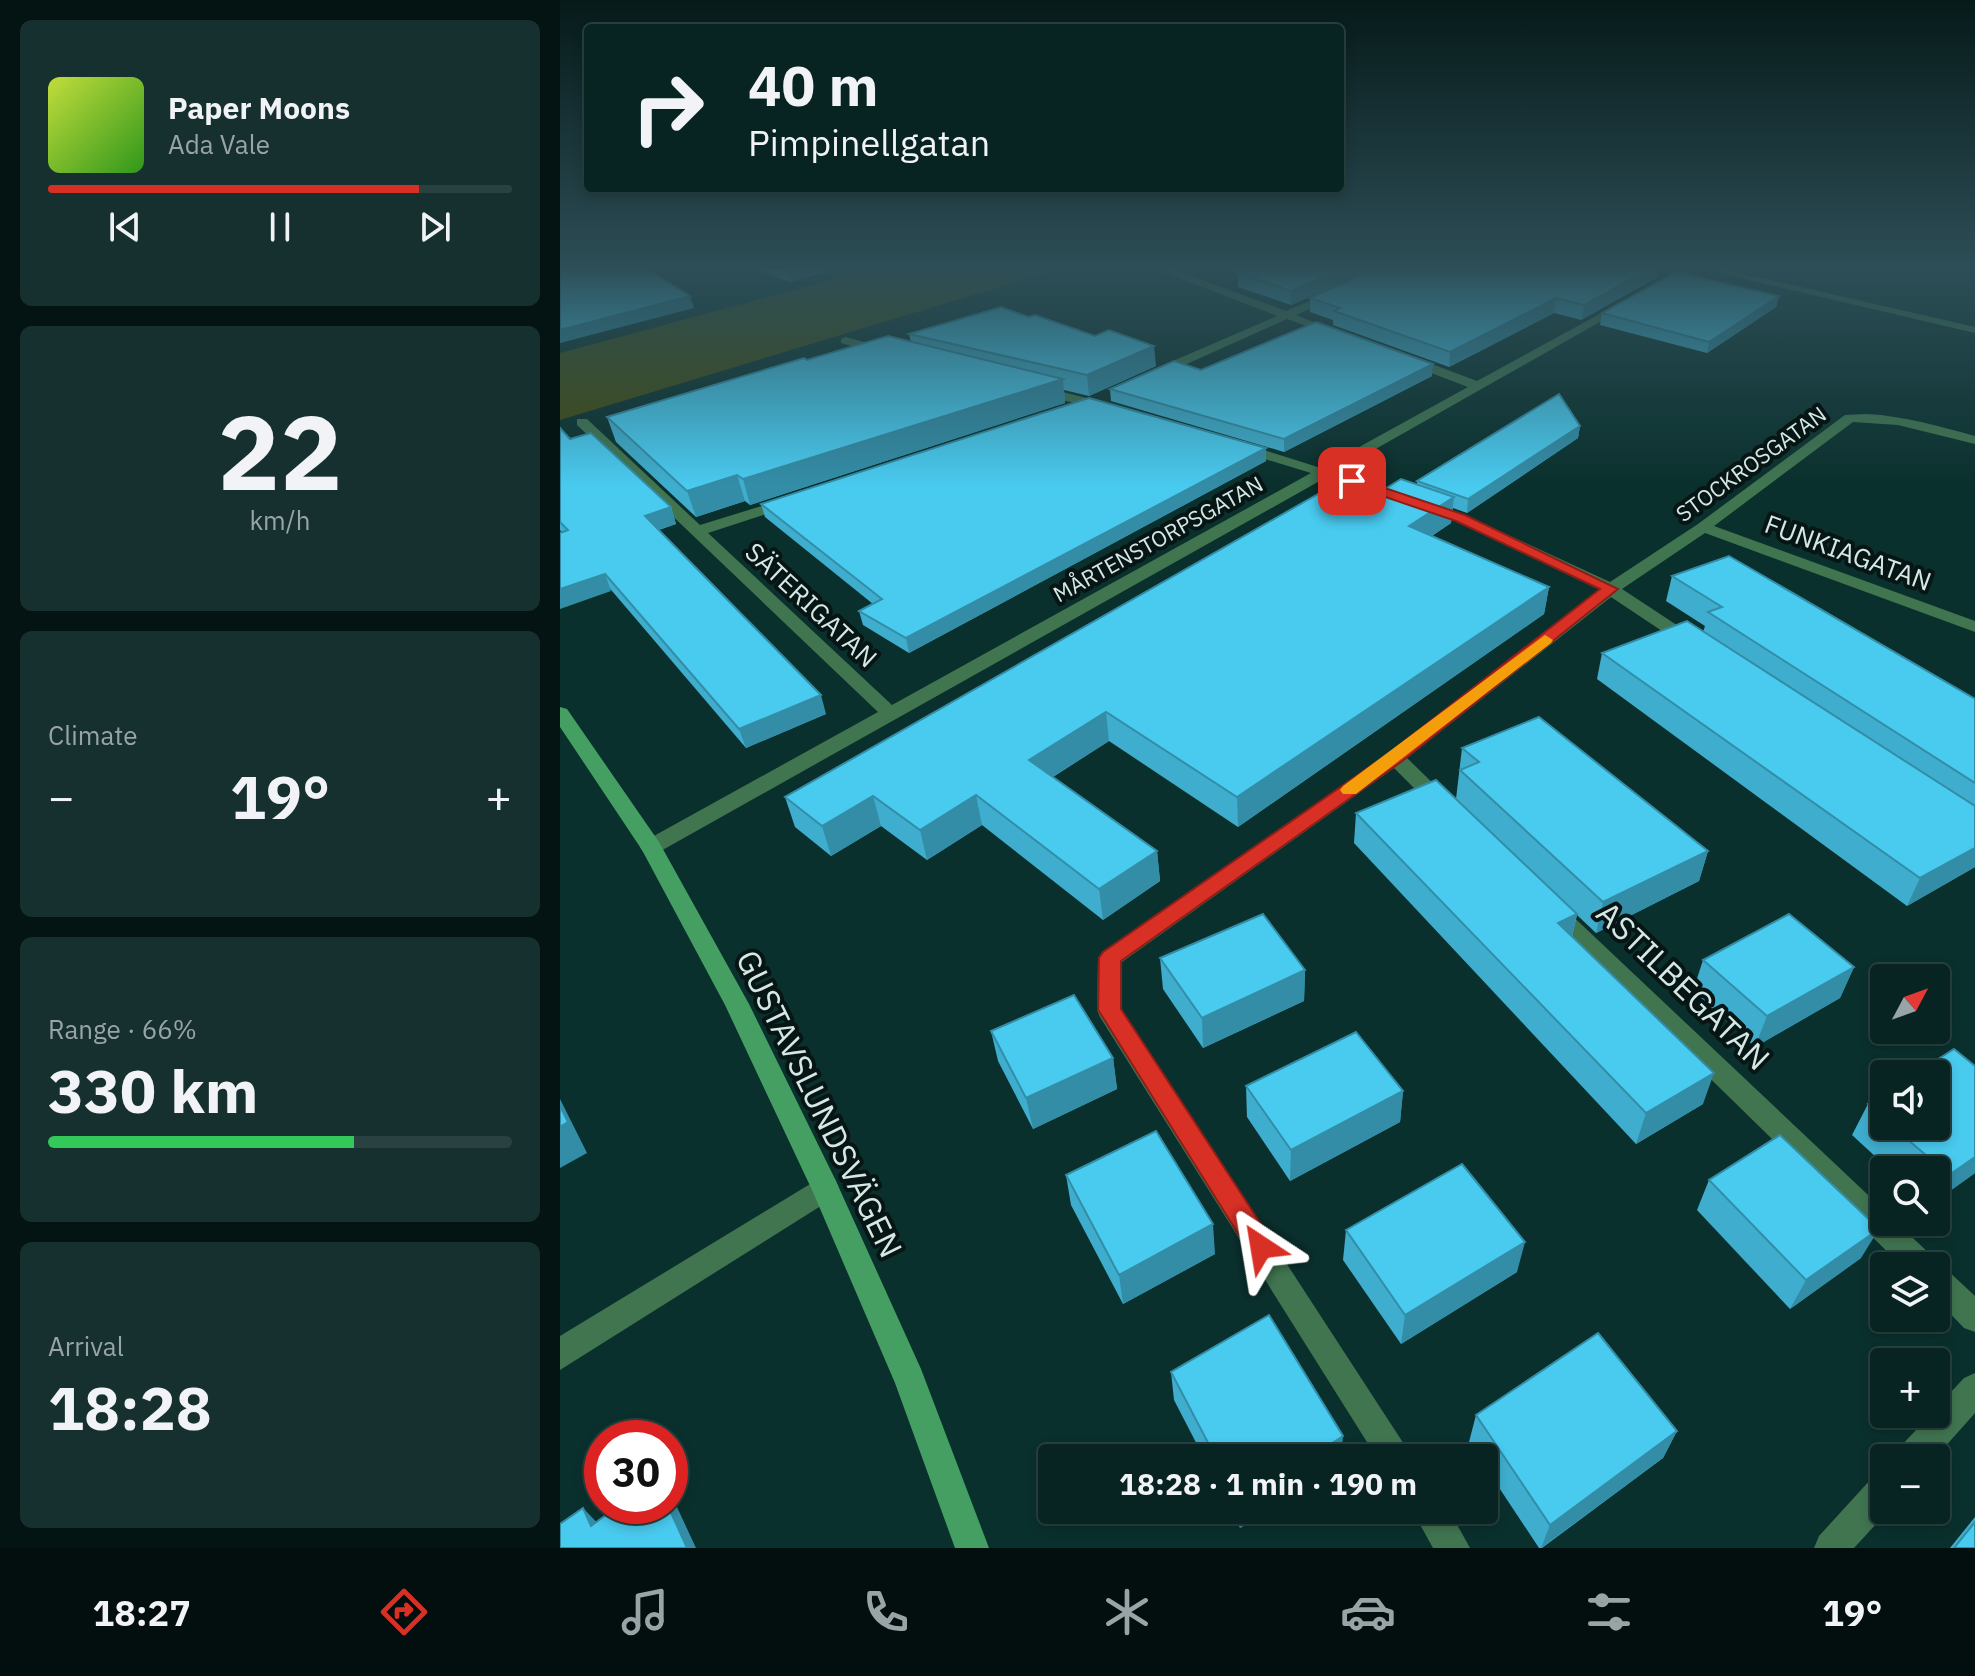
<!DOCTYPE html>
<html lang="en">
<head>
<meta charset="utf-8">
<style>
	:root { --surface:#082422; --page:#16302f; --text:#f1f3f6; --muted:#98a4a5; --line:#294140; --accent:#d93025 }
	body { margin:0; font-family:"IBM Plex Sans",sans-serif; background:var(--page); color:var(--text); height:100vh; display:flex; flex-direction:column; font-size:30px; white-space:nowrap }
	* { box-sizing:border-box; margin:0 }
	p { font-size:26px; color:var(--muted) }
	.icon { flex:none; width:44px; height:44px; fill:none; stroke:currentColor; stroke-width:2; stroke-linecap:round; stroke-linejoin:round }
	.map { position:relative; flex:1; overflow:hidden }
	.sheet { display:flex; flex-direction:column; gap:20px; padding:20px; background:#041413; width:560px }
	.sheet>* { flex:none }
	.hud { position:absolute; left:24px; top:24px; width:760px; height:168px; border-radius:8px; box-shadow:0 4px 12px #0003,0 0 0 2px var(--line); background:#082422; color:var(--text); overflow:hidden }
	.needle { width:52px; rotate:49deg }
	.buttons { position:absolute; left:1310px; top:964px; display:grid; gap:16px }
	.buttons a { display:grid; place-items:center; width:80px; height:80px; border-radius:8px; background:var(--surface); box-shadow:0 4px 12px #0003,0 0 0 2px var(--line); font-size:40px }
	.speed { position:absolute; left:24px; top:1420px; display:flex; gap:16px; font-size:40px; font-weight:700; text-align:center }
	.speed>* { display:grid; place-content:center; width:104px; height:104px; border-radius:50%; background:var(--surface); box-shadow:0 4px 12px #0003,0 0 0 2px var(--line); line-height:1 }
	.speed .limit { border:12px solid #d22; background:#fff; color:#111 }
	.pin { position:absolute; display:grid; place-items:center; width:68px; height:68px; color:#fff; margin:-34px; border-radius:16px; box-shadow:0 4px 12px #0006 }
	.me { position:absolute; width:88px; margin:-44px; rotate:327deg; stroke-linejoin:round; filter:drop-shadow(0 0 6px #0008) }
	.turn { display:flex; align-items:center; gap:28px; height:168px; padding:0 32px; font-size:36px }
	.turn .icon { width:104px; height:104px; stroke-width:2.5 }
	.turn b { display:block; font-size:56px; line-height:68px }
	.big { font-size:60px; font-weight:700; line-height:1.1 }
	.sheet .card { flex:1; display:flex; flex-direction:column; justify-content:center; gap:12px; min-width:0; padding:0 28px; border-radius:12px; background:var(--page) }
	.sheet .dial { align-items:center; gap:0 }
	.dial b { font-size:104px; line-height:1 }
	.song { display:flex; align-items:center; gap:24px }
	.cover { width:96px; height:96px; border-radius:12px; background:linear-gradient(135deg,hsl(70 70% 55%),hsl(110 70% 35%)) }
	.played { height:8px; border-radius:4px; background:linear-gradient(90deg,var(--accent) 80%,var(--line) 80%) }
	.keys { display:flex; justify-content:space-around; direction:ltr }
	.heat { display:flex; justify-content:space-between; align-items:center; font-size:44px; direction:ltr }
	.charge { height:12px; border-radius:6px; background:linear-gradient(90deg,#34c759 66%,var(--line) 0) }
	.trip { position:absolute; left:478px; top:1444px; width:460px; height:80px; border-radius:8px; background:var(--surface); box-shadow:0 4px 12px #0003,0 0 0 2px var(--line); font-weight:700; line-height:80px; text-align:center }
	.dock { display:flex; height:128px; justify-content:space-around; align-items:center; background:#030e0e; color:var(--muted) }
	.dock .icon { width:56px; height:56px }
	.dock .active { color:var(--accent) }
	.dock b { font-size:36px; color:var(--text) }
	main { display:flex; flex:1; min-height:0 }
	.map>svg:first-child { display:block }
	.green { fill:#424b10 }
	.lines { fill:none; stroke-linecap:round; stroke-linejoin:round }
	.street { fill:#407550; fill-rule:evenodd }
	.secondary { fill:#459f63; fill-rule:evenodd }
	.wall { fill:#3faece }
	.shaded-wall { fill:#338da7 }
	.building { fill:#49caef; stroke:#338da7; stroke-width:2 }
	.route { fill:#d93025; stroke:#8d1f18; stroke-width:2 }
	.slow { fill:#f59e0b }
	.labels { text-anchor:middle; stroke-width:8; stroke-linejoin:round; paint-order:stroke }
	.far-street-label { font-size:22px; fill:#d4e8e5; stroke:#071514 }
	.street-label { font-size:26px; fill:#d4e8e5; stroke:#071514 }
	.near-street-label { font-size:32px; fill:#d4e8e5; stroke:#071514 }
</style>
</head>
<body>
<main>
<section class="sheet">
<div class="card">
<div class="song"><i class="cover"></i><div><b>Paper Moons</b><p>Ada Vale</p></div></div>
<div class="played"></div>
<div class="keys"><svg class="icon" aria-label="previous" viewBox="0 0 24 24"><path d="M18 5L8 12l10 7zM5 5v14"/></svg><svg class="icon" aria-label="pause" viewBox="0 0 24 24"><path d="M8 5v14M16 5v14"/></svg><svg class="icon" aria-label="next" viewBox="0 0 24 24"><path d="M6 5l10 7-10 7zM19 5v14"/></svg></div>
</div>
<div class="card dial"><b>22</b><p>km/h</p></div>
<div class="card"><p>Climate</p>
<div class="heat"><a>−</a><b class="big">19°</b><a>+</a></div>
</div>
<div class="card"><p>Range · 66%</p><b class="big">330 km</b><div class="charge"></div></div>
<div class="card"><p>Arrival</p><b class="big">18:28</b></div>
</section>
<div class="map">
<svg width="1415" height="1548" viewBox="0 0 1415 1548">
	<rect width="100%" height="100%" fill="#0a302d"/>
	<polygon class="green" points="311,269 498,269 0,420 0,353"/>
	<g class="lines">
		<g class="street">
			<polygon points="596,269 612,269 726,311 771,292 779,292 779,296 736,315 780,333 770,335 727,319 600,376 592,376 592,370 717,316"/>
			<polygon points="1119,269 1132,269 1101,288 1092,286"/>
			<polygon points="1142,269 1162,269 1415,327 1415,333"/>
			<polygon points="1058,304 1068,306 775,472 814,484 814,490 809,491 765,478 99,852 83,852 80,847 83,842 318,712 17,425 17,419 27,419 140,525 221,500 231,500 231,506 148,533 332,705 751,473 675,450 675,444 685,444 761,468 908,387 845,363 845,357 853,357 917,381"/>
			<polygon points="285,337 328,348 330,351 324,355 281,343 281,339"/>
			<polygon points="479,386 550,404 551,407 545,411 475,393 473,390"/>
			<path d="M1307,414C1344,416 1379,426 1415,436V444L1338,425L1293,422L1154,526L1415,621V632L1145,533L1062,589L1138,639L1141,643L1138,647H1126L1051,597L847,758L888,798L891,803L888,808H874L834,768L562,962L561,1009L853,1458H817L540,1017L537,1010L538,958L542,952L828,754L1040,590L895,521L861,510V504L866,503L905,515L1050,582L1138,524L1285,415Z"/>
			<polygon points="996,906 1004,908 1324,1210 1324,1222 1336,1222 1372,1256 1376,1265 1386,1269 1415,1296 1415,1332 1404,1328 1376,1299 1376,1266 1342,1266 988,920 985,914 988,908"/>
			<polygon points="265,1175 275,1179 279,1188 275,1197 0,1370 0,1336"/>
			<polygon points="1415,1373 1415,1413 1375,1458 1336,1458 1341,1446 1371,1414 1376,1414 1376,1408 1404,1378"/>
			<polygon points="1324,1473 1324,1510 1329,1510 1294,1548 1254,1548 1259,1536 1312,1478"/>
			<polygon points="852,1510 889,1510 910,1548 873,1548"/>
		</g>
		<polygon class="secondary" points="0,707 7,709 99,842 189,1004 275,1179 361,1369 429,1548 395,1548 335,1383 252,1190 165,1005 82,850 0,727"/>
	</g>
	<g class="wall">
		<polygon points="197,269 277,269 230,282"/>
		<polygon points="664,269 1098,269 1096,278 1021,320 994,313 889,367 773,325 773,320 750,312 750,298 806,272 731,305 678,287 678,274"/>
		<polygon points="1219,296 1216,307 1147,353 1040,325 1042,313"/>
		<polygon points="349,334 596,366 529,396 504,390 505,403 190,505 185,501 136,517 56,442 47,417 247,360 351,342"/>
		<polygon points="641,370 872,376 724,452 551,401 550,389"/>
		<polygon points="1020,426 1018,438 907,513 893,508 891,523 872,536 989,587 984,614 678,827 549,741 493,777 597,851 600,881 543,920 422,825 367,860 321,826 271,856 235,827 225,797 823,490 857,484 857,481"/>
		<polygon points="0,428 10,439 111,507 116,524 99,530 266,714 186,748 0,530"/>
		<polygon points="706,448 706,461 349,653 303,625 299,611 313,604 205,517 201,504"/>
		<polygon points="1112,576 1415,699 1415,867 1347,906 1037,679 1042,653 1143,632 1145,626 1106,601"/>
		<polygon points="902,748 1148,851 1139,881 1036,933 1017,915 1012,937 1143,1104 1076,1144 794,843 796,813 896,799"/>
		<polygon points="600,958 745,970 744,1001 643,1048 603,989"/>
		<polygon points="1143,960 1294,967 1280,998 1195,1047 1133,991"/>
		<polygon points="431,1031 553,1058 557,1089 473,1129 438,1061"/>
		<polygon points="1415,1066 1415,1173 1376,1201 1376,1170 1330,1170 1292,1135 1308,1104 1324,1094 1324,1126 1376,1126"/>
		<polygon points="686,1086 843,1091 840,1122 730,1181 687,1117"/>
		<polygon points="506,1175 655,1254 563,1304 511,1205"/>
		<polygon points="1149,1180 1301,1258 1230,1309 1137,1210"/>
		<polygon points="786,1230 957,1272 841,1344 783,1260"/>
		<polygon points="611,1372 781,1458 644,1458 614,1400"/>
		<polygon points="916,1415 1117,1431 1103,1458 982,1548 979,1548 924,1465 924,1458 919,1458 909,1442"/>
		<polygon points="671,1510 708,1510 680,1528"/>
		<polygon points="1415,1517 1415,1548 1390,1548"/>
	</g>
	<g class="shaded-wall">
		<polygon points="227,269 277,269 230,282"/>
		<polygon points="782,269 813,269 731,305 731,291"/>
		<polygon points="1090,269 1098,269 1096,278 1021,320 1024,305"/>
		<polygon points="130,296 134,308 0,343 0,330"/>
		<polygon points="1219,296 1216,307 1147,353 1149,342"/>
		<polygon points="996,298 994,313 889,367 890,352"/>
		<polygon points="594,346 596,366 529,396 527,375"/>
		<polygon points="873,364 872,376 724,452 724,439"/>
		<polygon points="503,379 505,403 190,505 183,479"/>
		<polygon points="1020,426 1018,438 907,513 908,499"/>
		<polygon points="706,448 706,461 349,653 346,638"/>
		<polygon points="177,475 185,501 136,517 127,491"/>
		<polygon points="894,497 891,523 847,552 849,526"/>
		<polygon points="111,507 116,524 91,532 85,516"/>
		<polygon points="45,574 51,591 0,609 0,589"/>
		<polygon points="989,587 984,614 678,827 677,797"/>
		<polygon points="261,695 266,714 186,748 179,729"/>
		<polygon points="546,712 549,741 474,789 469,760"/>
		<polygon points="416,795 422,825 367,860 360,830"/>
		<polygon points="313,796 321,826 271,856 262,826"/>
		<polygon points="1415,848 1415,867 1347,906 1360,878"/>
		<polygon points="597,851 600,881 543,920 539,889"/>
		<polygon points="1148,851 1139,881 1036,933 1043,902"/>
		<polygon points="1017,914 1010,945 998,923"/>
		<polygon points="1294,967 1280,998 1195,1047 1207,1016"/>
		<polygon points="745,970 744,1001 643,1048 642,1018"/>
		<polygon points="553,1058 557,1089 473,1129 466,1098"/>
		<polygon points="1154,1073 1143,1104 1076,1144 1086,1113"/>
		<polygon points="843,1091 840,1122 730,1181 731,1150"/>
		<polygon points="0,1099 27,1153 0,1168"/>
		<polygon points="1415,1157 1415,1173 1376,1201 1376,1195 1389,1175"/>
		<polygon points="653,1224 655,1254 563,1304 559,1275"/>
		<polygon points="1319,1229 1301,1258 1230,1309 1246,1280"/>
		<polygon points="965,1242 957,1272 841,1344 845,1315"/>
		<polygon points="1117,1431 1103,1458 981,1548 990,1525"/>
		<polygon points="783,1436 781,1458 749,1458"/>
		<polygon points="110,1497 116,1505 136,1548 127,1548 108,1506 110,1506"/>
		<polygon points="23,1508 47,1533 31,1526"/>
		<polygon points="680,1510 708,1510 680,1528"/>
	</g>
	<g class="building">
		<polygon points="0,269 87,269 130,296 0,330"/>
		<polygon points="690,269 782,269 731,291 678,273"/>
		<polygon points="813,269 1090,269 1024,305 996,298 890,352 774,311 780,308 750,298"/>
		<polygon points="1116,272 1219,296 1149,342 1042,313"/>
		<polygon points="441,307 469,317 475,315 535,336 549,330 594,346 527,375 349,334"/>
		<polygon points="756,322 873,364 724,439 550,389 614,361 641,370"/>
		<polygon points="328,336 503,379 183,479 177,475 127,491 47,417 244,358 247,360"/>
		<polygon points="999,394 1020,426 908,499 857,481"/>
		<polygon points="529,398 706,448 346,638 299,611 322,599 201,504"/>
		<polygon points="0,428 10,439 31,433 111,507 85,516 261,695 179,729 45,574 0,589 0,533 8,530 0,522"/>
		<polygon points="788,477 823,490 841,479 894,497 849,526 989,587 677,797 546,712 469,760 597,851 539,889 416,795 360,830 313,796 262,826 225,797"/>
		<polygon points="1169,556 1415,699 1415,783 1148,612 1162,607 1112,576"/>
		<polygon points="1127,621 1415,806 1415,848 1360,878 1042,653"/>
		<polygon points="979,717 1148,851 1043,902 900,770 919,762 902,748"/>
		<polygon points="876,780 1017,914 998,923 1154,1073 1086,1113 796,813"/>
		<polygon points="703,914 745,970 642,1018 600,958"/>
		<polygon points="1229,914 1294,967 1207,1016 1143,960"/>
		<polygon points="514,995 553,1058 466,1098 431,1031"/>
		<polygon points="796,1032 843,1091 731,1150 686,1086"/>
		<polygon points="1394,1049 1415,1066 1415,1157 1389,1175 1332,1126 1376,1126 1376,1074 1355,1074"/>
		<polygon points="1324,1094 1324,1119 1308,1104"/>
		<polygon points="0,1106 8,1122 0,1127"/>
		<polygon points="596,1131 653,1224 559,1275 506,1175"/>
		<polygon points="1220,1135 1319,1229 1246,1280 1149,1180"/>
		<polygon points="902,1164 965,1242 845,1315 786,1230"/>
		<polygon points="709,1315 783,1436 749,1458 656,1458 611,1372"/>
		<polygon points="1038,1333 1117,1431 990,1525 916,1415"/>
		<polygon points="58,1506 108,1506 127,1548 0,1548 0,1524 23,1508 31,1526"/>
		<polygon points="1415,1522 1415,1548 1394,1548"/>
	</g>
	<linearGradient id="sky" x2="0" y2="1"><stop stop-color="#061a19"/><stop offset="0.55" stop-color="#2d4e57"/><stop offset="1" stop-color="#2d4e57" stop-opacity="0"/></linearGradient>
	<rect width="1415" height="486" fill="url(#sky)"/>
	<polygon class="route" points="792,477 905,515 1058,589 841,762 561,961 561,1009 710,1238 714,1247 710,1256 701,1259 692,1256 542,1016 538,1010 539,958 543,952 828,754 1040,589 896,521 787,484 785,481"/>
	<polygon class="slow" points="985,635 993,640 991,643 796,794 783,794 780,790 783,786"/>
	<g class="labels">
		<g class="far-street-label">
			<text transform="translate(1191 464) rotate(-36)" y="8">STOCKROSGATAN</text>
			<text transform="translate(598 539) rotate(-29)" y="8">MÅRTENSTORPSGATAN</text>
		</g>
		<g class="street-label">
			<text transform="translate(1288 553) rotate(20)" y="9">FUNKIAGATAN</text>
			<text transform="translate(251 605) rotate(43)" y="9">SÄTERIGATAN</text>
		</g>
		<g class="near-street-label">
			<text transform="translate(1123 986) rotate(44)" y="11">ASTILBEGATAN</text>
			<text transform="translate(259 1104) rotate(64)" y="11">GUSTAVSLUNDSVÄGEN</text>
		</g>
	</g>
</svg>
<div class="buttons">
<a><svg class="needle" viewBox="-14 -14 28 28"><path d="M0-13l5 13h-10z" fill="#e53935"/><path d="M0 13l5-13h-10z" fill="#98a4a5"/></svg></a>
<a><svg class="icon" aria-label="sound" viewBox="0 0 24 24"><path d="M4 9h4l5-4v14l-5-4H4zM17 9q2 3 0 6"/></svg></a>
<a><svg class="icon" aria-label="search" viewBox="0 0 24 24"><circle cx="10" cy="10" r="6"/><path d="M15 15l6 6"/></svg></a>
<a><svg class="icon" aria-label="layers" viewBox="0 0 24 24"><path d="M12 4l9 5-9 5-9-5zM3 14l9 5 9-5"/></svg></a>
<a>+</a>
<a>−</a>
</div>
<div class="speed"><div class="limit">30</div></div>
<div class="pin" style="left:792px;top:481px;background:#d93025"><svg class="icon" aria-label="arrive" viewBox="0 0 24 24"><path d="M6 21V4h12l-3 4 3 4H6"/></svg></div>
<svg class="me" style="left:701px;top:1247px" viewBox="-20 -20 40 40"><path d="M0-17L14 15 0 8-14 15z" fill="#d93025" stroke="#fff" stroke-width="4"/></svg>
<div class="trip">18:28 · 1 min · 190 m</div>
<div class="hud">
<div class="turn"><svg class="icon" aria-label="right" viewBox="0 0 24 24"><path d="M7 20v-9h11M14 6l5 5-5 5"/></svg><div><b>40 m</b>Pimpinellgatan</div></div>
</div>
</div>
</main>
<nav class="dock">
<b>18:27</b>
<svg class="icon active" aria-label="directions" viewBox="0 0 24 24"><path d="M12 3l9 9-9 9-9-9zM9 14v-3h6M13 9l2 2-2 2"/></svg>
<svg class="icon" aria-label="music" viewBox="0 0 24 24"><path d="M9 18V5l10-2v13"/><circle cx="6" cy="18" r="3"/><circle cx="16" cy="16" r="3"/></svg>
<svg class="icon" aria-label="phone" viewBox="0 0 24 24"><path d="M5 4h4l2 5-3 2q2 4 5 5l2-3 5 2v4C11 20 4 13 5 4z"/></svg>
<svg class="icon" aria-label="climate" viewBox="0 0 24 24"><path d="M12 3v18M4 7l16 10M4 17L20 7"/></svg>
<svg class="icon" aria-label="car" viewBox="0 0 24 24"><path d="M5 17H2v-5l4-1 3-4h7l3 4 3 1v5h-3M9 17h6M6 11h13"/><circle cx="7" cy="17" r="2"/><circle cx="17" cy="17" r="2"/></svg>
<svg class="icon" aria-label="filters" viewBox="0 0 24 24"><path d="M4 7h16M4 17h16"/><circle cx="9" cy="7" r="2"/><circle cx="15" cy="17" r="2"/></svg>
<b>19°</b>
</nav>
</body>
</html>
